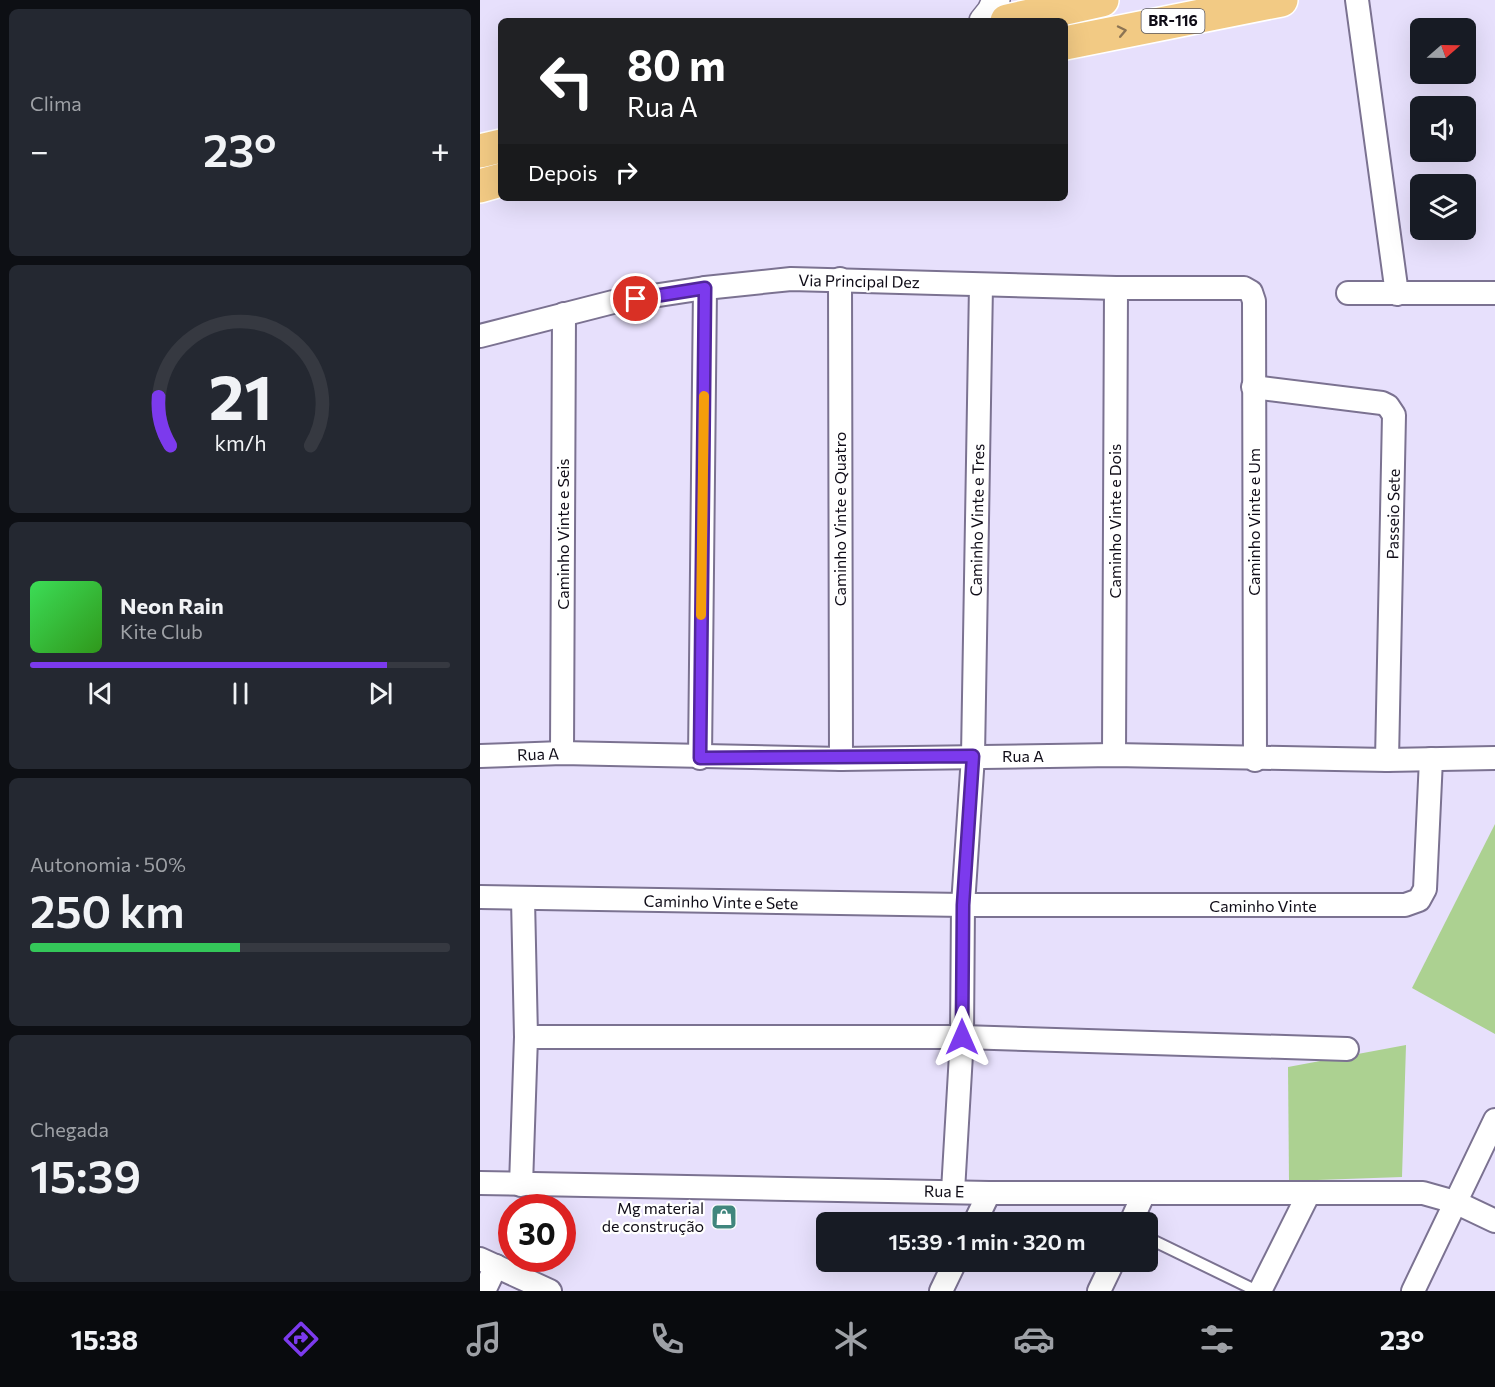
<!DOCTYPE html>
<html lang="pt">
<head>
<meta charset="utf-8">
<style>
	:root { --surface:#171b24; --page:#242831; --text:#f1f3f6; --muted:#9ea1a6; --line:#363941; --accent:#7c3aed }
	body { margin:0; font-family:Commissioner,sans-serif; background:var(--page); color:var(--text); height:100vh; display:flex; flex-direction:column; font-size:22px; white-space:nowrap }
	* { box-sizing:border-box; margin:0 }
	p { font-size:20px; color:var(--muted) }
	.icon { flex:none; width:33px; height:33px; fill:none; stroke:currentColor; stroke-width:2; stroke-linecap:round; stroke-linejoin:round }
	.map { position:relative; flex:1; overflow:hidden }
	.panel { display:flex; flex-direction:column; gap:9px; padding:9px; background:#0d0f14; width:480px }
	.panel>* { flex:none }
	.guide { position:absolute; left:18px; top:18px; width:570px; height:183px; border-radius:9px; box-shadow:0 6px 24px #0002; background:#202124; color:#fff; overflow:hidden }
	.needle { width:39px; rotate:70deg }
	.controls { position:absolute; left:930px; top:18px; display:grid; gap:12px }
	.controls a { display:grid; place-items:center; width:66px; height:66px; border-radius:9px; background:var(--surface); box-shadow:0 6px 24px #0002; font-size:30px }
	.speed { position:absolute; left:18px; top:1194px; display:flex; gap:12px; font-size:30px; font-weight:700; text-align:center }
	.speed>* { display:grid; place-content:center; width:78px; height:78px; border-radius:50%; background:var(--surface); box-shadow:0 6px 24px #0002; line-height:1 }
	.speed .limit { border:9px solid #d22; background:#fff; color:#111 }
	.pin { position:absolute; display:grid; place-items:center; width:51px; height:51px; color:#fff; margin:-26px; border:3px solid #fff; border-radius:50%; box-shadow:0 2px 6px #0007 }
	.me { position:absolute; width:66px; margin:-33px; rotate:0deg; stroke-linejoin:round; filter:drop-shadow(0 0 4px #0008) }
	.turn { display:flex; align-items:center; gap:21px; height:126px; padding:0 30px; font-size:27px }
	.turn .icon { width:78px; height:78px; stroke-width:2.5 }
	.turn b { display:block; font-size:42px; line-height:51px }
	.then { display:flex; align-items:center; height:57px; padding:0 30px; background:#0003; gap:12px; font-size:22px }
	.big { font-size:45px; font-weight:600; line-height:1.1 }
	.panel .widget { flex:1; display:flex; flex-direction:column; justify-content:center; gap:9px; min-width:0; padding:0 21px; border-radius:9px; background:var(--page) }
	.panel .dial { align-items:center; gap:0 }
	.dial svg { height:156px; overflow:visible; fill:none; stroke:var(--line); stroke-width:7; stroke-linecap:round; text-anchor:middle }
	.dial text { fill:var(--text); stroke:none }
	.song { display:flex; align-items:center; gap:18px }
	.cover { width:72px; height:72px; border-radius:9px; background:linear-gradient(135deg,hsl(130 70% 55%),hsl(110 70% 35%)) }
	.played { height:6px; border-radius:3px; background:linear-gradient(90deg,var(--accent) 85%,var(--line) 85%) }
	.keys { display:flex; justify-content:space-around; direction:ltr }
	.heat { display:flex; justify-content:space-between; align-items:center; font-size:33px; direction:ltr }
	.charge { height:9px; border-radius:4px; background:linear-gradient(90deg,#34c759 50%,var(--line) 0) }
	.trip { position:absolute; left:336px; top:1212px; width:342px; height:60px; border-radius:9px; background:var(--surface); box-shadow:0 6px 24px #0002; font-weight:600; line-height:60px; text-align:center }
	.dock { display:flex; height:96px; justify-content:space-around; align-items:center; background:#090b0e; color:var(--muted) }
	.dock .icon { width:42px; height:42px }
	.dock .on { color:var(--accent) }
	.dock b { font-size:27px; color:var(--text) }
	main { display:flex; flex:1; min-height:0 }
	.map>svg:first-child { display:block }
	.green { fill:#acd191 }
	.lines { fill:none; stroke-linecap:round; stroke-linejoin:round }
	.service-casing { stroke:#7b7291; stroke-width:14 }
	.minor-casing { stroke:#7b7291; stroke-width:26 }
	.tertiary-casing { stroke:#7b7291; stroke-width:30 }
	.trunk-casing { stroke:#fff; stroke-width:36 }
	.service { stroke:#fff; stroke-width:10 }
	.minor { stroke:#fff; stroke-width:22 }
	.tertiary { stroke:#fff; stroke-width:27 }
	.trunk { stroke:#f2ca84; stroke-width:33 }
	.oneway { stroke:#8c7453 }
	.route-casing { stroke:#51269a; stroke-width:15 }
	.route { stroke:#7c3aed; stroke-width:10 }
	.slow { stroke:#f59e0b; stroke-width:10 }
	.labels { text-anchor:middle; stroke-width:4.5; stroke-linejoin:round; paint-order:stroke }
	.shield { fill:#fff; stroke:#57555d; stroke-width:1.5 }
	.shield-label { font-size:15px; font-weight:bold; fill:#0f0c17 }
	.street-label { font-size:16px; fill:#0f0c17; stroke:#fff }
	.poi-label { font-size:16px; fill:#0f0c17; stroke:#fff; text-anchor:end }
</style>
</head>
<body>
<main>
<section class="panel">
<div class="widget"><p>Clima</p>
<div class="heat"><a>−</a><b class="big">23°</b><a>+</a></div>
</div>
<div class="widget dial"><svg viewBox="0 0 100 80">
<path d="M14 69A42 42 0 1 1 86 69"/>
<path d="M14 69A42 42 0 0 1 8 44" stroke="#7c3aed"/>
<text x="50" y="56" font-size="32" font-weight="700">21</text>
<text x="50" y="72" font-size="11">km/h</text>
</svg></div>
<div class="widget">
<div class="song"><i class="cover"></i><div><b>Neon Rain</b><p>Kite Club</p></div></div>
<div class="played"></div>
<div class="keys"><svg class="icon" aria-label="previous" viewBox="0 0 24 24"><path d="M18 5L8 12l10 7zM5 5v14"/></svg><svg class="icon" aria-label="pause" viewBox="0 0 24 24"><path d="M8 5v14M16 5v14"/></svg><svg class="icon" aria-label="next" viewBox="0 0 24 24"><path d="M6 5l10 7-10 7zM19 5v14"/></svg></div>
</div>
<div class="widget"><p>Autonomia · 50%</p><b class="big">250 km</b><div class="charge"></div></div>
<div class="widget"><p>Chegada</p><b class="big">15:39</b></div>
</section>
<div class="map">
<svg width="1015" height="1291" viewBox="0 0 1015 1291">
	<rect width="100%" height="100%" fill="#e7e0fc"/>
	<g class="green">
		<polygon points="1015,824 1015,1034 932,988"/>
		<polygon points="926,1045 922,1177 809,1181 808,1067"/>
	</g>
	<g class="lines">
		<g class="service-casing">
			<polyline id="service" points="668,1238 777,1291"/>
		</g>
		<g class="minor-casing">
			<g id="minor">
				<polyline points="877,0 917,294"/>
				<polyline points="360,279 361,759"/>
				<polyline points="868,293 1015,293"/>
				<polyline points="0,336 133,302 225,288 311,279 636,288 764,288 771,292 774,301 775,760"/>
				<polyline points="773,387 902,403 908,406 914,415 907,760"/>
				<polyline points="82,753 84,314"/>
				<polyline points="634,755 636,288"/>
				<polyline points="0,756 82,753 361,759 634,755 907,760 1015,758"/>
				<polyline points="220,758 225,288"/>
				<polyline points="0,897 483,905 925,905 939,900 945,889 951,759"/>
				<polyline points="46,1037 482,1037 867,1049"/>
				<polyline points="0,1183 509,1193 943,1193 975,1202 1015,1221"/>
				<polyline points="41,1185 46,1037 43,899"/>
				<polyline points="473,1191 482,1037 483,905 493,756 501,285"/>
				<polyline points="495,1222 509,1193"/>
				<polyline points="651,1222 664,1193"/>
				<polyline points="0,1259 70,1291"/>
				<polyline points="4,1291 16,1266"/>
				<polyline points="461,1291 475,1262"/>
				<polyline points="619,1291 633,1262"/>
				<polyline points="780,1291 829,1193"/>
				<polyline points="933,1291 1015,1120"/>
			</g>
		</g>
		<g class="tertiary-casing">
			<polyline id="tertiary" points="503,21 511,11 516,0"/>
		</g>
		<g class="trunk-casing">
			<g id="trunk">
				<polyline points="527,21 622,0"/>
				<polyline points="585,43 801,0"/>
				<polyline points="0,151 21,146"/>
				<polyline points="0,186 21,180"/>
			</g>
		</g>
		<use href="#service" class="service"/>
		<use href="#minor" class="minor"/>
		<use href="#tertiary" class="tertiary"/>
		<use href="#trunk" class="trunk"/>
	</g>
	<defs><path id="oneway-chevron" d="M-2-3.5L2.5 0L-2 3.5" fill="none" stroke-width="1.6" stroke-linecap="round" stroke-linejoin="round" transform="scale(1.5)"/></defs>
	<use class="oneway" href="#oneway-chevron" transform="translate(642 31) rotate(-12)"/>
	<g class="lines">
		<g class="route-casing">
			<polyline id="route" points="156,299 225,288 220,758 493,756 483,905 482,1037"/>
		</g>
		<use href="#route" class="route"/>
		<polyline class="slow" points="221,615 224,396"/>
	</g>
	<defs>
		<g id="shop-square" transform="scale(1.35)"><rect x="-9" y="-9" width="18" height="18" rx="4" fill="#40867d" stroke="#fff"/><path d="M-5-2.5h2.3a2.7 3.5 0 0 1 5.4 0H5L5.5 6h-11ZM-1.5-2.5h3a1.5 2.3 0 0 0-3 0Z" fill="#fff"/></g>
	</defs>
	<g fill-rule="evenodd">
		<use href="#shop-square" x="244" y="1217"/>
	</g>
	<g class="labels">
		<rect class="shield" x="661.5" y="9" width="63" height="24" rx="4.5"/>
		<g class="shield-label">
			<text x="693" y="26">BR-116</text>
		</g>
		<g class="street-label">
			<text transform="translate(379 281) rotate(1)" y="6">Via Principal Dez</text>
			<text transform="translate(913 514) rotate(-89)" y="6">Passeio Sete</text>
			<text transform="translate(360 519) rotate(-90)" y="6">Caminho Vinte e Quatro</text>
			<text transform="translate(497 520) rotate(-89)" y="6">Caminho Vinte e Tres</text>
			<text transform="translate(635 521) rotate(-90)" y="6">Caminho Vinte e Dois</text>
			<text transform="translate(774 522) rotate(-90)" y="6">Caminho Vinte e Um</text>
			<text transform="translate(83 534) rotate(-90)" y="6">Caminho Vinte e Seis</text>
			<text transform="translate(58 754) rotate(-2)" y="6">Rua A</text>
			<text x="543" y="762">Rua A</text>
			<text transform="translate(241 902) rotate(1)" y="6">Caminho Vinte e Sete</text>
			<text x="783" y="912">Caminho Vinte</text>
			<text transform="translate(464 1191) rotate(1)" y="6">Rua E</text>
		</g>
		<g class="poi-label">
			<text x="224" y="1214">Mg material<tspan x="224" dy="18">de construção</tspan></text>
		</g>
	</g>
</svg>
<div class="controls">
<a><svg class="needle" viewBox="-14 -14 28 28"><path d="M0-13l5 13h-10z" fill="#e53935"/><path d="M0 13l5-13h-10z" fill="#9ea1a6"/></svg></a>
<a><svg class="icon" aria-label="sound" viewBox="0 0 24 24"><path d="M4 9h4l5-4v14l-5-4H4zM17 9q2 3 0 6"/></svg></a>
<a><svg class="icon" aria-label="layers" viewBox="0 0 24 24"><path d="M12 4l9 5-9 5-9-5zM3 14l9 5 9-5"/></svg></a>
</div>
<div class="speed"><div class="limit">30</div></div>
<div class="pin" style="left:156px;top:299px;background:#d93025"><svg class="icon" aria-label="arrive" viewBox="0 0 24 24"><path d="M6 21V4h12l-3 4 3 4H6"/></svg></div>
<svg class="me" style="left:482px;top:1037px" viewBox="-20 -20 40 40"><path d="M0-17L14 15 0 8-14 15z" fill="#7c3aed" stroke="#fff" stroke-width="4"/></svg>
<div class="trip">15:39 · 1 min · 320 m</div>
<div class="guide">
<div class="turn"><svg class="icon" aria-label="left" viewBox="0 0 24 24"><path d="M17 20v-9H6M10 6l-5 5 5 5"/></svg><div><b>80 m</b>Rua A</div></div>
<div class="then">Depois<svg class="icon" aria-label="right" viewBox="0 0 24 24"><path d="M7 20v-9h11M14 6l5 5-5 5"/></svg></div>
</div>
</div>
</main>
<nav class="dock">
<b>15:38</b>
<svg class="icon on" aria-label="directions" viewBox="0 0 24 24"><path d="M12 3l9 9-9 9-9-9zM9 14v-3h6M13 9l2 2-2 2"/></svg>
<svg class="icon" aria-label="music" viewBox="0 0 24 24"><path d="M9 18V5l10-2v13"/><circle cx="6" cy="18" r="3"/><circle cx="16" cy="16" r="3"/></svg>
<svg class="icon" aria-label="phone" viewBox="0 0 24 24"><path d="M5 4h4l2 5-3 2q2 4 5 5l2-3 5 2v4C11 20 4 13 5 4z"/></svg>
<svg class="icon" aria-label="climate" viewBox="0 0 24 24"><path d="M12 3v18M4 7l16 10M4 17L20 7"/></svg>
<svg class="icon" aria-label="car" viewBox="0 0 24 24"><path d="M5 17H2v-5l4-1 3-4h7l3 4 3 1v5h-3M9 17h6M6 11h13"/><circle cx="7" cy="17" r="2"/><circle cx="17" cy="17" r="2"/></svg>
<svg class="icon" aria-label="filters" viewBox="0 0 24 24"><path d="M4 7h16M4 17h16"/><circle cx="9" cy="7" r="2"/><circle cx="15" cy="17" r="2"/></svg>
<b>23°</b>
</nav>
</body>
</html>
